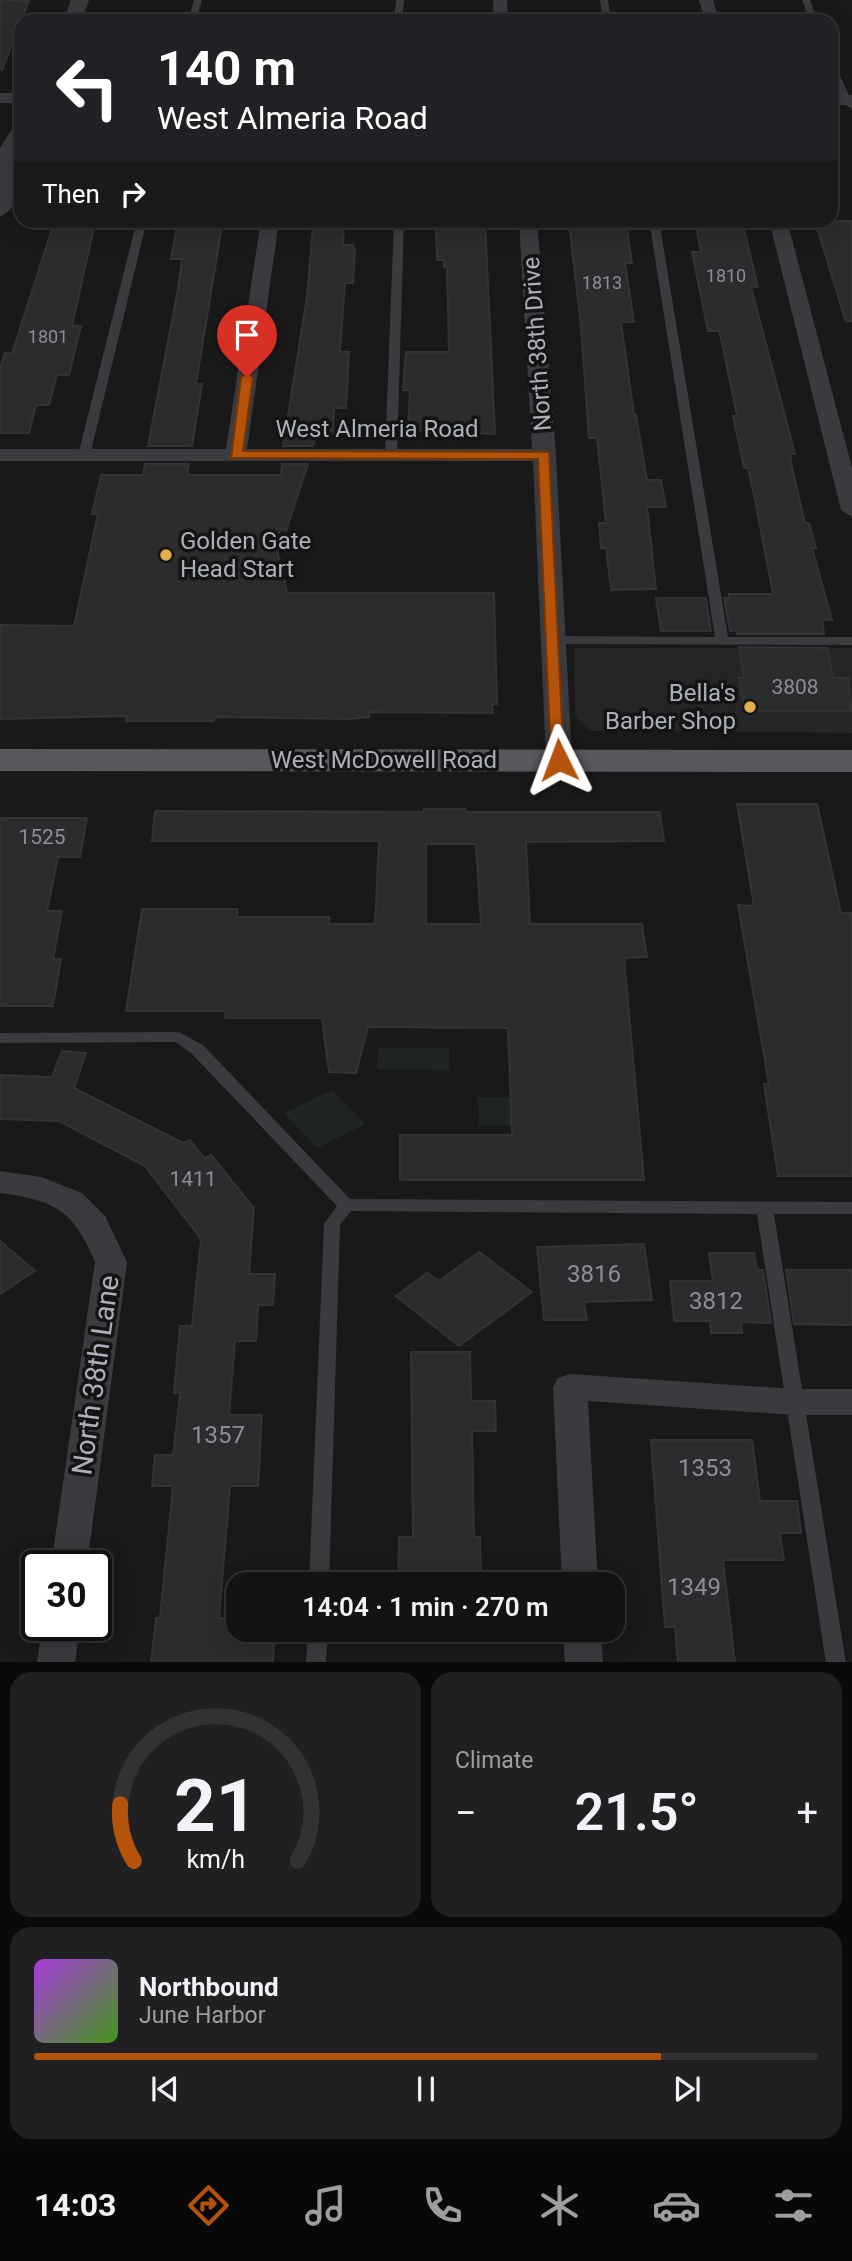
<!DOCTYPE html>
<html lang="en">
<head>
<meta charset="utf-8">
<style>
	:root { --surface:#131314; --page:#202022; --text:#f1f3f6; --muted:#9d9ea0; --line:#323234; --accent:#b45309 }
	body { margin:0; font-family:Roboto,sans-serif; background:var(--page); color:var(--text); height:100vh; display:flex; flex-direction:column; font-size:26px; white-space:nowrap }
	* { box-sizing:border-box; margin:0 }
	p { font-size:23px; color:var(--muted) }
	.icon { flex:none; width:38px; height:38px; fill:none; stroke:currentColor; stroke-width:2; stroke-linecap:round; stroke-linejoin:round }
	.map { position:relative; height:1662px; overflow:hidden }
	.sheet { display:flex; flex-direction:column; gap:10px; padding:10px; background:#0a0a0b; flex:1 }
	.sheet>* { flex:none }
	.guide { position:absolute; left:14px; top:14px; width:824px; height:214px; border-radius:21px; box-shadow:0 4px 18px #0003,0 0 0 2px var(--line); background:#202124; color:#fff; overflow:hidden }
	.speed { position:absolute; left:21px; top:1550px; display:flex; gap:14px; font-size:35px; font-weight:700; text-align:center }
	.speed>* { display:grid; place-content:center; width:91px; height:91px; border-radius:50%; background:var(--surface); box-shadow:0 4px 18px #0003,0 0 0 2px var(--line); line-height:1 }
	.speed .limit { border:4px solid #111; border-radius:10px; background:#fff; color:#111 }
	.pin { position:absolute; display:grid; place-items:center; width:60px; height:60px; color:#fff; margin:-72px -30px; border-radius:50% 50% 50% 0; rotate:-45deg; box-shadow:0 0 7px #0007 }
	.pin .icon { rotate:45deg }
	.me { position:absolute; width:77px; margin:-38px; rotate:357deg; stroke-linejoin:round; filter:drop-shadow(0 0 5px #0008) }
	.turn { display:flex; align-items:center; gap:24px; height:147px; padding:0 28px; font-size:32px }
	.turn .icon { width:91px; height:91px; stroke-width:2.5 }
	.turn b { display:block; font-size:49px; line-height:60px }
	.then { display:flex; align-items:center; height:66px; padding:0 28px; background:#0003; gap:14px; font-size:26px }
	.big { font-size:52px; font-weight:600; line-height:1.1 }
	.sheet .widget { flex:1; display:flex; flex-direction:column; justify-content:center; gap:10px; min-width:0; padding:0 24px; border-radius:21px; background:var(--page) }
	.sheet .dial { align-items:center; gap:0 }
	.dial svg { height:182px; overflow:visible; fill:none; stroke:var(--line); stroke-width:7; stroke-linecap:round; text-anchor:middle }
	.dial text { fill:var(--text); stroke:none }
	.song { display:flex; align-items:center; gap:21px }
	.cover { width:84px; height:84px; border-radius:10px; background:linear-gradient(135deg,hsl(280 70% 55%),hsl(100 70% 35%)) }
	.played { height:7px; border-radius:4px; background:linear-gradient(90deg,var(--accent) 80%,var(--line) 80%) }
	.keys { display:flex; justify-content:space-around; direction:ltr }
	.heat { display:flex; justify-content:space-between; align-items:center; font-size:38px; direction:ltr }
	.sheet .tiles { flex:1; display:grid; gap:10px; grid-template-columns:1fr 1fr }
	.widget:last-child { grid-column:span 2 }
	.trip { position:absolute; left:226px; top:1572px; width:399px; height:70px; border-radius:21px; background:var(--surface); box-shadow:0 4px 18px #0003,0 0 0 2px var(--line); font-weight:600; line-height:70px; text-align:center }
	.menu { display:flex; height:112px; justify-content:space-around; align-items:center; background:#080808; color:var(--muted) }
	.menu .icon { width:49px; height:49px }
	.menu .active { color:var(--accent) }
	.menu b { font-size:32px; color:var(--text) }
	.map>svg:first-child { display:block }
	.built { fill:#252527 }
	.green { fill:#1f2520 }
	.building { fill:#2c2c2e; stroke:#333336; stroke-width:2; fill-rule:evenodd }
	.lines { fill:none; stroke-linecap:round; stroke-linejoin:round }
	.service { fill:#3a3b3f; fill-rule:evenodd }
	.minor { fill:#3a3b3f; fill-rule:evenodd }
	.tertiary { fill:#3a3b3f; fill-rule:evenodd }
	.primary { fill:#56585e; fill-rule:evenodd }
	.route { fill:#b45309; stroke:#753606; stroke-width:2 }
	.poi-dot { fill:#e1ad4a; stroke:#141415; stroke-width:2.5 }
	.labels { text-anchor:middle; stroke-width:7; stroke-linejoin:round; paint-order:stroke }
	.far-number-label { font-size:18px; fill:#8b8e96 }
	.number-label { font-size:21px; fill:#8b8e96 }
	.street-label { font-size:24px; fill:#acb0b9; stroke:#141415 }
	.poi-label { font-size:24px; fill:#acb0b9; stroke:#141415; text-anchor:start }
	.near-number-label { font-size:24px; fill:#8b8e96 }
	.near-street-label { font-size:28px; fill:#acb0b9; stroke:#141415 }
</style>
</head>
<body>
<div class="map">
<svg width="852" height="1663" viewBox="0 0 852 1663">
	<rect width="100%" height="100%" fill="#19191a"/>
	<polygon class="built" points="574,648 852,648 852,733 591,731 578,720 575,714"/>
	<g class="green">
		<polygon points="378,1048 449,1048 450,1070 377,1069"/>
		<polygon points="332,1090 365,1124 317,1148 284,1113"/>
		<polygon points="478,1097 632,1097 636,1125 479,1125"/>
	</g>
	<g class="building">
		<polygon points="0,0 29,0 2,70 0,69"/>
		<polygon points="178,220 223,220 201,353 196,384 202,384 192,446 148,446 178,289 182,259 171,259"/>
		<polygon points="447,221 485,221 495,434 408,431 410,390 403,390 406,352 449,352 447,267 444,267 444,260 437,260 436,225 447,225"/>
		<polygon points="695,221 742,221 758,287 751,287 795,454 790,454 792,468 805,523 809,523 816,548 812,548 832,620 822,620 824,634 737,634 737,631 730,631 724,598 729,598 729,594 773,594 756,505 748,468 744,468 733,416 737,416 722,343 719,331 708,331 692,252 701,252"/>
		<polygon points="815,221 852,221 852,321 846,322"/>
		<polygon points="569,222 626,222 632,263 625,263 634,322 621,322 634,415 636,415 647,480 661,480 666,507 647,507 656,589 611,590 606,548 601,548 599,523 606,523 597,438 589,438 581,327"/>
		<polygon points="54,223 95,223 72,326 81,326 69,375 57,375 49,405 36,405 29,433 0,433 0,368 5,353 12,353"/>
		<polygon points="313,226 344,226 343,245 353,245 355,251 353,283 345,283 340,352 349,352 346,408 334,408 333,434 317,434 313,446 283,446 307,297"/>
		<polygon points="145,464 189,464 187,475 281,475 282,464 308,464 286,531 280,529 276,545 287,593 494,593 497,704 492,704 493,713 369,712 369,717 350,719 215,717 214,721 126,721 127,716 0,719 0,625 74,626 98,514 92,514 101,475 143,475"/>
		<polygon points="656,598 706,598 711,631 661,631"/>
		<polygon points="739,647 827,648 833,678 848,678 852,711 745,711 739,678 744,678"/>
		<polygon points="737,804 817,804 841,913 852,913 852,1176 778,1176 764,1084 769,1084 738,905 754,906"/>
		<path d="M424,809H465L466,812H660L664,841L526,842L530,924H642L647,957L624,958L644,1180H400V1135H512L508,1028L368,1027L356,1073L329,1072L322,1018H225L226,1011H126L142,909H237V917H329V924H375L379,841H152L155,811L423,812ZM426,844H476L481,924H426Z"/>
		<polygon points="0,818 87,818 80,857 58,857 47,911 62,911 53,959 61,959 53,1006 0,1006"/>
		<polygon points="62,1051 86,1053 74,1088 183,1143 190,1140 204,1158 211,1155 254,1208 249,1274 275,1274 273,1305 258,1305 256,1341 235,1341 229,1415 262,1415 258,1486 230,1486 219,1618 238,1618 238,1629 275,1629 273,1663 151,1663 156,1618 160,1618 173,1486 152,1486 155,1455 173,1455 180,1393 174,1393 180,1326 192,1326 201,1239 145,1166 59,1121 0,1119 0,1075 52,1077"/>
		<polygon points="0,1241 35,1271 0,1294"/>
		<polygon points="644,1244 652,1300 584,1302 587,1320 544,1320 537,1247"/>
		<polygon points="479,1252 532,1292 459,1346 396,1296 427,1273 439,1281"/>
		<polygon points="709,1253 754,1253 757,1270 763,1270 771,1323 741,1322 742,1333 711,1333 710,1321 674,1321 670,1281 713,1281"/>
		<polygon points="786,1270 852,1270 852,1325 794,1324"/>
		<polygon points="411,1352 470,1352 471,1401 495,1401 496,1431 472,1431 474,1537 480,1537 481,1584 398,1584 399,1537 413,1537"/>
		<polygon points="651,1440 752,1440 760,1501 797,1501 801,1533 780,1533 784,1560 723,1560 735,1663 678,1663 675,1627 665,1627"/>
	</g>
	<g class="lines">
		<g class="service">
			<polygon points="194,0 202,0 196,21 188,21"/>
			<polygon points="396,0 404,0 402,21 394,21"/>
			<polygon points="600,0 608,0 611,21 603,21"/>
			<polygon points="802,0 810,0 818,21 810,21"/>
			<path d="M831,63L835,65L852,102V109C836,101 831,79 831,63Z"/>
			<polygon points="137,220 147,220 90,455 84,458 78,455"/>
			<polygon points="394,220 404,220 397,455 391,458 385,455"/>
			<polygon points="649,220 659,220 728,637 852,637 852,645 551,644 545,640 551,636 715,637"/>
			<polygon points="179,1032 203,1045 350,1199 852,1202 852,1214 774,1214 846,1663 826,1663 757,1214 351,1211 340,1225 329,1584 309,1584 324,1224 337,1206 191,1053 176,1042 0,1043 0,1033"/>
			<polygon points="308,1629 328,1629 326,1663 306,1663"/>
		</g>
		<g class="minor">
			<polygon points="493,0 507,0 508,21 494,21"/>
			<polygon points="699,0 713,0 719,21 705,21"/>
			<rect x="0" y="93" width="21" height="10"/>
			<rect x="831" y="95" width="21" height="10"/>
			<polygon points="261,220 279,220 247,449 532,449 519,220 537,220 556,455 572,760 568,765 550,765 546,760 533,461 0,461 0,449 226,449"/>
			<polygon points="769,220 787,220 852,468 852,517 841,510"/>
			<path d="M0,1171L41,1177L82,1193L105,1216L127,1262L87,1566H51L95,1262C74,1210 54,1200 0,1193Z"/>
			<polygon points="570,1374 794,1389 852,1389 852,1415 794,1415 588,1401 598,1584 562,1584 553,1387 558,1378"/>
			<polygon points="42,1626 80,1626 75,1663 37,1663"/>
			<polygon points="563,1629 601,1629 603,1663 565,1663"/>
		</g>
		<g class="tertiary">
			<polygon points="71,0 89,0 81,21 63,21"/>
			<path d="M21,124C21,145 27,209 0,216V148L14,126Z"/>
		</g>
		<polygon class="primary" points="0,749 852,750 852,772 0,771"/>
	</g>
	<polygon class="route" points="247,373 253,377 243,451 549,452 564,764 553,764 551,760 538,459 231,458 241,377"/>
	<g class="poi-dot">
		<circle cx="166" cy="555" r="7"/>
		<circle cx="750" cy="707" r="7"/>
	</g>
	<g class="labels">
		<g class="far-number-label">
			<text x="726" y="282">1810</text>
			<text x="602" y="289">1813</text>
			<text x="48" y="343">1801</text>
		</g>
		<g class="number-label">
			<text x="795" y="694">3808</text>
			<text x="42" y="844">1525</text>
			<text x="193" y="1186">1411</text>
		</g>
		<g class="street-label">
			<text transform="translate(537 344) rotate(-94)" y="8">North 38th Drive</text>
			<text x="377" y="437">West Almeria Road</text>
			<text x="384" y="768">West McDowell Road</text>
		</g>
		<g class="poi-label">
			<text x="180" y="549">Golden Gate<tspan x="180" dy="28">Head Start</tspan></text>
			<text x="736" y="701" text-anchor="end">Bella's<tspan x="736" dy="28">Barber Shop</tspan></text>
		</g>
		<g class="near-number-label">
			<text x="594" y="1282">3816</text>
			<text x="716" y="1309">3812</text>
			<text x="218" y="1443">1357</text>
			<text x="705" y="1476">1353</text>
			<text x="694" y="1595">1349</text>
		</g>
		<g class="near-street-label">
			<text transform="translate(95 1375) rotate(-82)" y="10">North 38th Lane</text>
		</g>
	</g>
</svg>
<div class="speed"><div class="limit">30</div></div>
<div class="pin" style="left:247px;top:377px;background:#d93025"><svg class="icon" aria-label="arrive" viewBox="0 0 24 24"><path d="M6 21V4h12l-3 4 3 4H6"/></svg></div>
<svg class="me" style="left:559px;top:760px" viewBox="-20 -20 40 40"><path d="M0-17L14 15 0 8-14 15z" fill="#b45309" stroke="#fff" stroke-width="4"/></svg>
<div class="trip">14:04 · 1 min · 270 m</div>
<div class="guide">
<div class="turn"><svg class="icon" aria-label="left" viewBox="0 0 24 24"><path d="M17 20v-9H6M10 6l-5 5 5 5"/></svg><div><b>140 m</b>West Almeria Road</div></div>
<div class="then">Then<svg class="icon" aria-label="right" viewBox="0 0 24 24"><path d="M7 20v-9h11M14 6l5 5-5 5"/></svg></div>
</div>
</div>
<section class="sheet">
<div class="tiles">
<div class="widget dial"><svg viewBox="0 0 100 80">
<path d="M14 69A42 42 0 1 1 86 69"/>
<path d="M14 69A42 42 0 0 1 8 44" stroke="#b45309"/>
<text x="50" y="56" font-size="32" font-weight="700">21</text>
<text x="50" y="72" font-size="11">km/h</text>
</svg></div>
<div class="widget"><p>Climate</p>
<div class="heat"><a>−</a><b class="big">21.5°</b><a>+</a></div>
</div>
<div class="widget">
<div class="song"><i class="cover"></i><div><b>Northbound</b><p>June Harbor</p></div></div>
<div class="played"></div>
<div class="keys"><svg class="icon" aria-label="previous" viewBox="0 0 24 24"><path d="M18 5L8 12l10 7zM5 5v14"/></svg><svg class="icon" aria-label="pause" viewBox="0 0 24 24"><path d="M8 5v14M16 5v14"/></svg><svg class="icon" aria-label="next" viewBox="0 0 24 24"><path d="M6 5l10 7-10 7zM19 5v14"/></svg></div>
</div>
</div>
</section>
<nav class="menu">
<b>14:03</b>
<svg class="icon active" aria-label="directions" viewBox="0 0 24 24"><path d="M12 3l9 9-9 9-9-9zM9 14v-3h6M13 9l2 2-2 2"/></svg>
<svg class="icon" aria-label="music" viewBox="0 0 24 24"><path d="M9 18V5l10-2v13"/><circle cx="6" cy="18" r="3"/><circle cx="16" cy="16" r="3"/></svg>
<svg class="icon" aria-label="phone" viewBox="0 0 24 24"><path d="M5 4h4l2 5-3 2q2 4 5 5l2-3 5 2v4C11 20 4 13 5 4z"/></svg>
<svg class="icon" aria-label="climate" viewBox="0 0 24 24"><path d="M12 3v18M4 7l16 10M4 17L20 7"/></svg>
<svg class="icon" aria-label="car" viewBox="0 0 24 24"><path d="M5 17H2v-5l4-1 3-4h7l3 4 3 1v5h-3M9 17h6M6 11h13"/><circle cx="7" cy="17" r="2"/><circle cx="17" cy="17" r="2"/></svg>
<svg class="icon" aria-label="filters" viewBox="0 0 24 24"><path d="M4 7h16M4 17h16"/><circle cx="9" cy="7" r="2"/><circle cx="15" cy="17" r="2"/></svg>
</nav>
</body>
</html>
